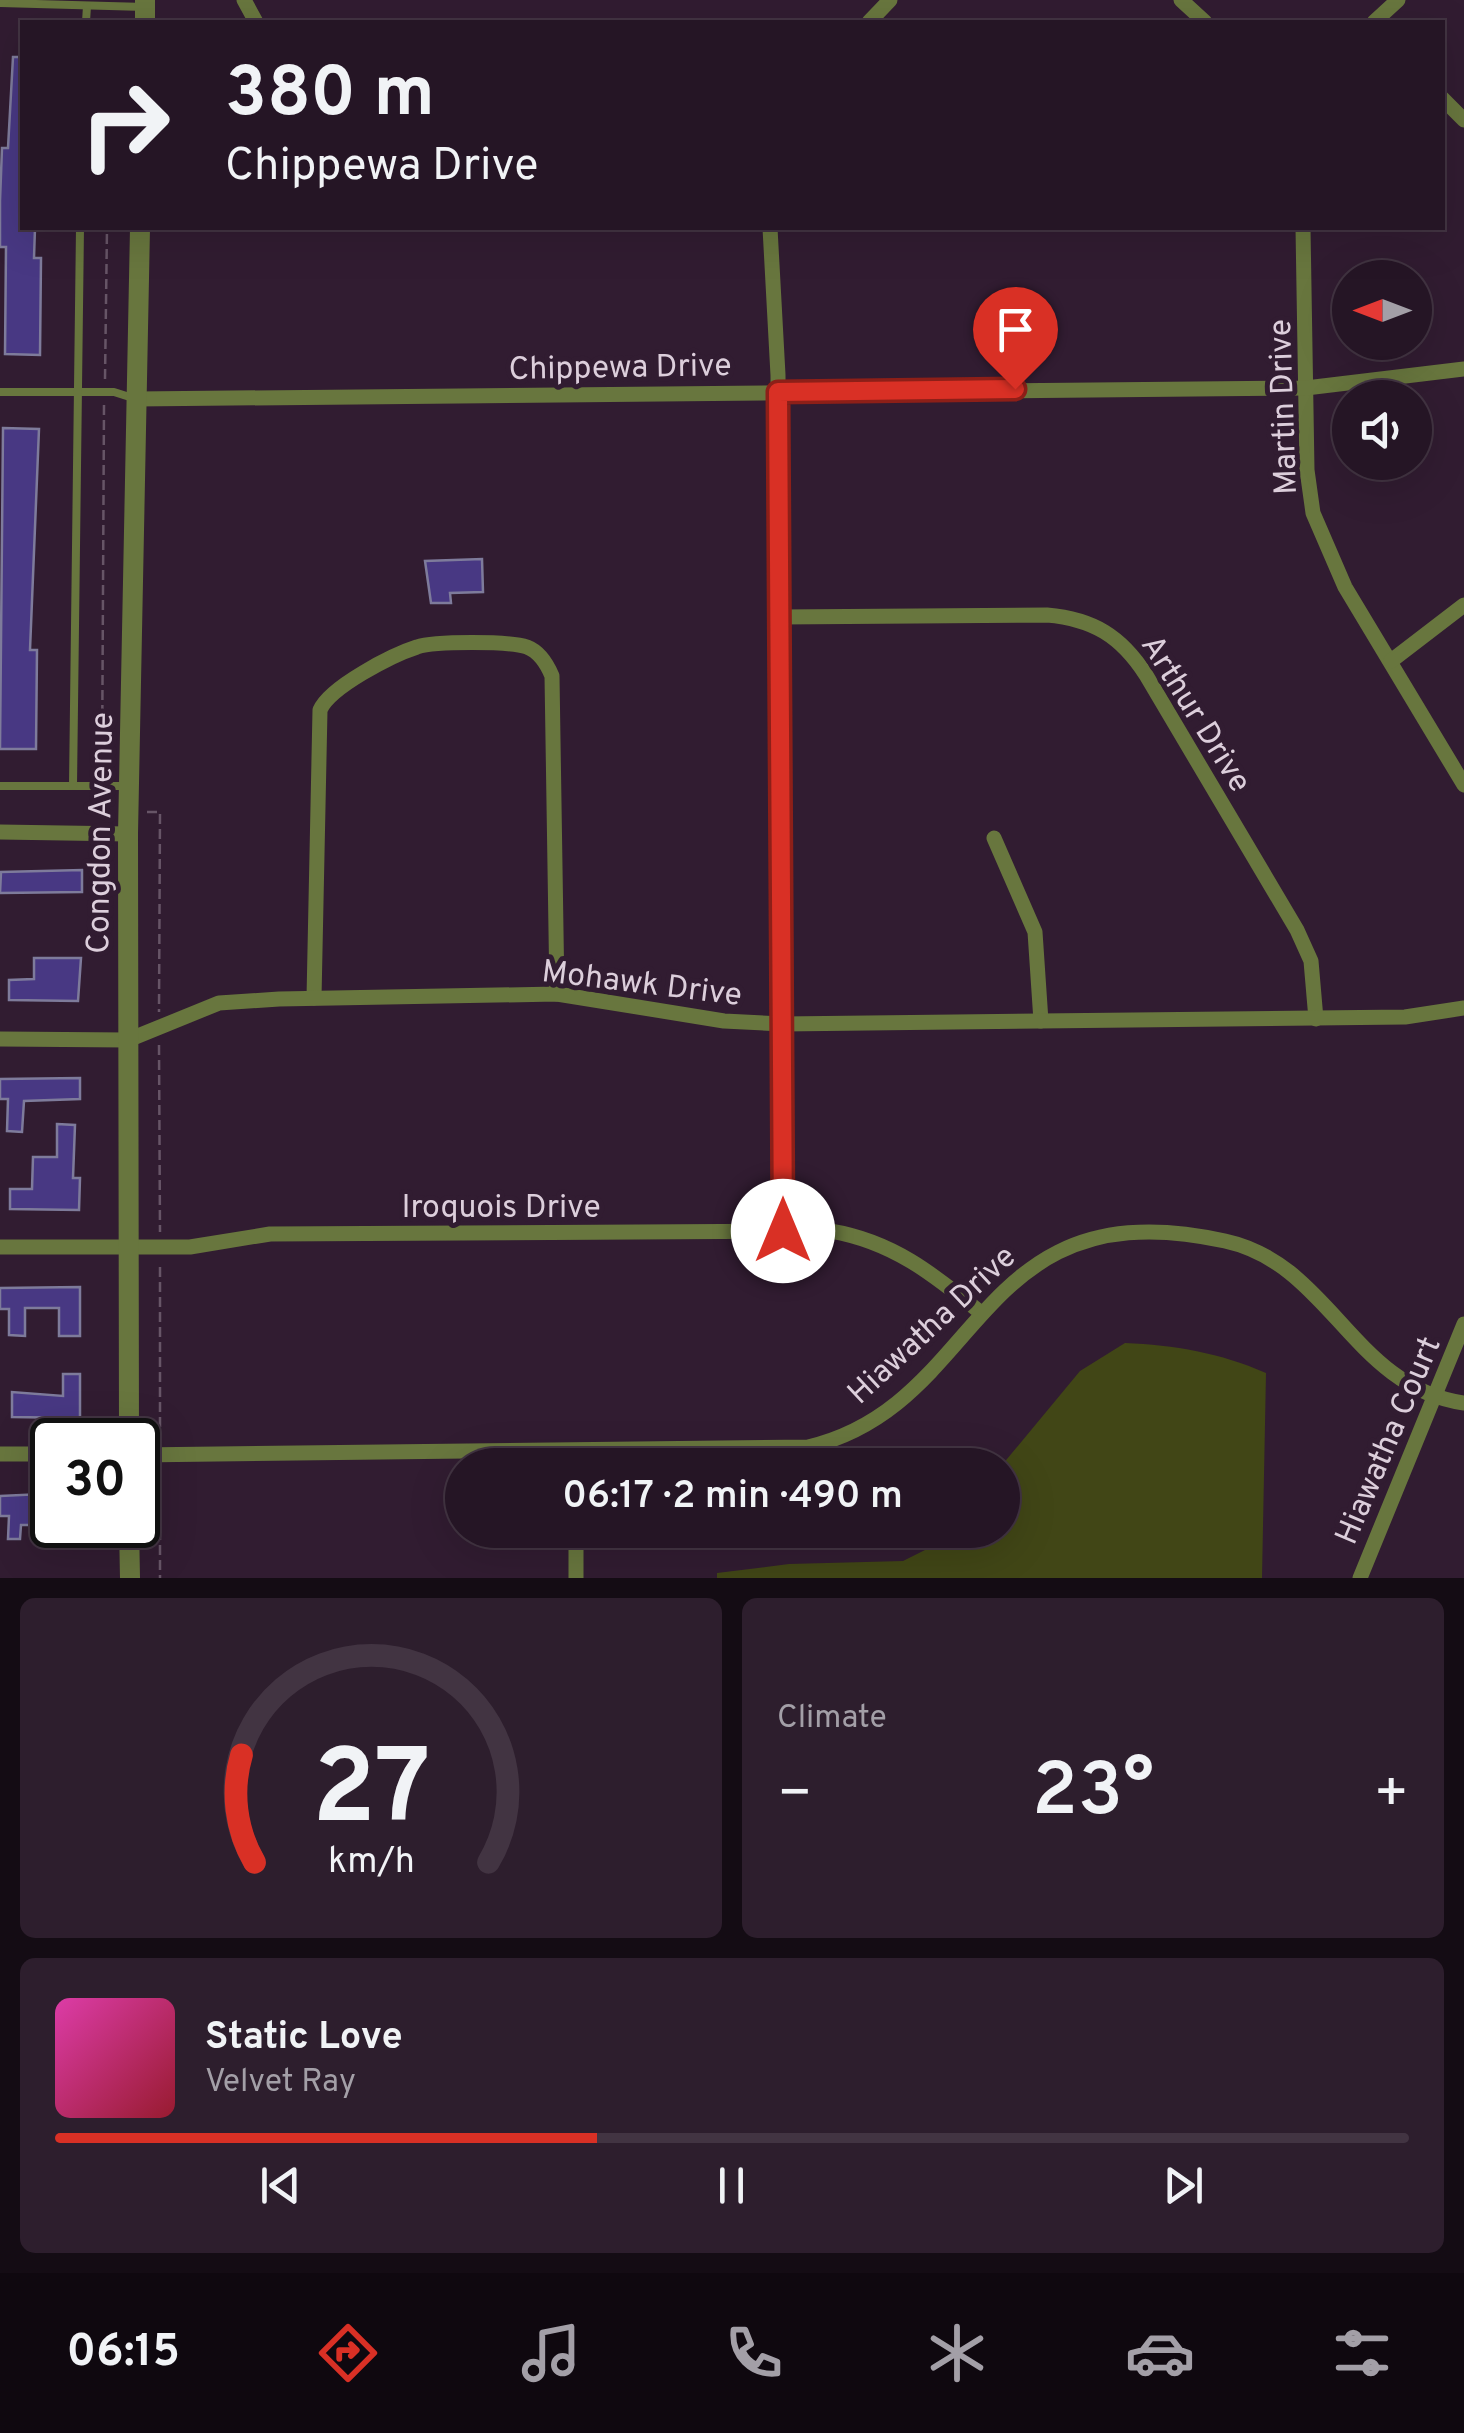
<!DOCTYPE html>
<html lang="en">
<head>
<meta charset="utf-8">
<style>
	:root { --surface:#251525; --page:#2d1e2d; --text:#f1f3f6; --muted:#a39fa7; --line:#423442; --accent:#d93025 }
	body { margin:0; font-family:Overpass,sans-serif; background:var(--page); color:var(--text); height:100vh; display:flex; flex-direction:column; font-size:38px; white-space:nowrap }
	* { box-sizing:border-box; margin:0 }
	p { font-size:32px; color:var(--muted) }
	.icon { flex:none; width:55px; height:55px; fill:none; stroke:currentColor; stroke-width:2; stroke-linecap:round; stroke-linejoin:round }
	.map { position:relative; height:1578px; overflow:hidden }
	.side { display:flex; flex-direction:column; gap:20px; padding:20px; background:#140c14; flex:1 }
	.side>* { flex:none }
	.banner { position:absolute; left:20px; top:20px; width:1425px; height:210px; border-radius:0px; box-shadow:0 10px 40px #0002,0 0 0 2px var(--line); background:#251525; color:var(--text); overflow:hidden }
	.needle { width:65px; rotate:270deg }
	.fabs { position:absolute; left:1332px; top:260px; display:grid; gap:20px }
	.fabs a { display:grid; place-items:center; width:100px; height:100px; border-radius:50%; background:var(--surface); box-shadow:0 10px 40px #0002,0 0 0 2px var(--line); font-size:50px }
	.speed { position:absolute; left:30px; top:1418px; display:flex; gap:20px; font-size:50px; font-weight:700; text-align:center }
	.speed>* { display:grid; place-content:center; width:130px; height:130px; border-radius:50%; background:var(--surface); box-shadow:0 10px 40px #0002,0 0 0 2px var(--line); line-height:1 }
	.speed .limit { border:5px solid #111; border-radius:15px; background:#fff; color:#111 }
	.pin { position:absolute; display:grid; place-items:center; width:85px; height:85px; color:#fff; margin:-102px -42px; border-radius:50% 50% 50% 0; rotate:-45deg; box-shadow:0 0 10px #0007 }
	.pin .icon { rotate:45deg }
	.me { position:absolute; width:110px; margin:-55px; rotate:0deg; stroke-linejoin:round; filter:drop-shadow(0 0 8px #0008) }
	.turn { display:flex; align-items:center; gap:35px; height:210px; padding:0 40px; font-size:45px }
	.turn .icon { width:130px; height:130px; stroke-width:2.5 }
	.turn b { display:block; font-size:70px; line-height:85px }
	.big { font-size:75px; font-weight:600; line-height:1.1 }
	.side .tile { flex:1; display:flex; flex-direction:column; justify-content:center; gap:15px; min-width:0; padding:0 35px; border-radius:15px; background:var(--page) }
	.side .dial { align-items:center; gap:0 }
	.dial svg { height:260px; overflow:visible; fill:none; stroke:var(--line); stroke-width:7; stroke-linecap:round; text-anchor:middle }
	.dial text { fill:var(--text); stroke:none }
	.song { display:flex; align-items:center; gap:30px }
	.cover { width:120px; height:120px; border-radius:15px; background:linear-gradient(135deg,hsl(320 70% 55%),hsl(350 70% 35%)) }
	.played { height:10px; border-radius:5px; background:linear-gradient(90deg,var(--accent) 40%,var(--line) 40%) }
	.keys { display:flex; justify-content:space-around; direction:ltr }
	.heat { display:flex; justify-content:space-between; align-items:center; font-size:55px; direction:ltr }
	.side .tiles { flex:1; display:grid; gap:20px; grid-template-columns:1fr 1fr }
	.tile:last-child { grid-column:span 2 }
	.trip { position:absolute; left:445px; top:1448px; width:575px; height:100px; border-radius:50px; background:var(--surface); box-shadow:0 10px 40px #0002,0 0 0 2px var(--line); font-weight:600; line-height:100px; text-align:center }
	.tabs { display:flex; height:160px; justify-content:space-around; align-items:center; background:#0f080f; color:var(--muted) }
	.tabs .icon { width:70px; height:70px }
	.tabs .selected { color:var(--accent) }
	.tabs b { font-size:45px; color:var(--text) }
	.map>svg:first-child { display:block }
	.green { fill:#414616 }
	.building { fill:#483883; stroke:#7e7b9b; stroke-width:2.5 }
	.lines { fill:none; stroke-linecap:round; stroke-linejoin:round }
	.path { stroke:#675567; stroke-width:2.5; stroke-dasharray:10 5; stroke-linecap:butt }
	.service { stroke:#68763e; stroke-width:8 }
	.minor { stroke:#68763e; stroke-width:15 }
	.tertiary { stroke:#68763e; stroke-width:20 }
	.route-casing { stroke:#8d1f18; stroke-width:25 }
	.route { stroke:#d93025; stroke-width:18 }
	.labels { text-anchor:middle; stroke-width:10; stroke-linejoin:round; paint-order:stroke }
	.street-label { font-size:32px; fill:#dccedb; stroke:#311c31 }
</style>
</head>
<body>
<div class="map">
<svg width="1464" height="1578" viewBox="0 0 1464 1578">
	<rect width="100%" height="100%" fill="#311c31"/>
	<path class="green" d="M1125,1343C1174,1345 1221,1353 1266,1373L1262,1578H717V1573L789,1564L903,1561L929,1548L945,1530H1002V1465L1080,1371Z"/>
	<g class="building">
		<polygon points="13,57 22,57 22,228 35,228 34,258 41,258 40,355 5,354 6,247 0,247 0,201 2,148 8,148"/>
		<polygon points="3,428 39,429 30,650 37,650 36,749 0,749"/>
		<polygon points="482,559 483,592 450,593 451,603 431,603 425,561"/>
		<polygon points="82,870 82,892 0,893 1,872"/>
		<polygon points="34,958 81,958 78,1001 9,1000 9,980 34,979"/>
		<polygon points="80,1078 80,1099 24,1101 22,1132 7,1131 8,1099 0,1099 0,1079"/>
		<polygon points="57,1124 75,1125 73,1178 80,1178 79,1210 10,1209 10,1189 32,1189 33,1157 57,1157"/>
		<polygon points="80,1287 80,1336 59,1336 59,1308 25,1308 25,1336 9,1335 9,1309 0,1309 0,1288"/>
		<polygon points="63,1374 80,1374 80,1418 12,1417 12,1392 63,1396"/>
		<polygon points="42,1494 42,1516 32,1516 32,1525 21,1525 20,1539 8,1539 9,1516 0,1516 0,1496"/>
	</g>
	<g class="lines">
		<g class="path">
			<polyline points="105,379 107,228"/>
			<polyline points="102,775 104,405"/>
			<polyline points="147,812 160,812 159,1012"/>
			<polyline points="159,1045 160,1232"/>
			<polyline points="160,1442 160,1265"/>
			<polyline points="160,1470 160,1578"/>
		</g>
		<g class="service">
			<polyline points="0,3 145,7"/>
			<polyline points="86,22 87,6"/>
			<polyline points="1,392 114,392 136,399"/>
			<polyline points="0,786 125,786"/>
			<polyline points="73,786 80,228"/>
		</g>
		<g class="minor">
			<polyline points="244,0 256,22"/>
			<polyline points="1181,0 1205,22"/>
			<polyline points="869,22 890,0"/>
			<polyline points="1374,22 1398,0"/>
			<polyline points="1442,98 1464,120"/>
			<polyline points="770,228 778,375 783,1231"/>
			<polyline points="1303,228 1307,470 1313,513 1345,587 1464,785"/>
			<polyline points="136,399 1306,388 1464,369"/>
			<path d="M779,617L1047,615C1093,619 1121,636 1146,675L1297,930L1311,961L1316,1019"/>
			<polyline points="1391,661 1464,605"/>
			<polyline points="0,832 128,834"/>
			<polyline points="994,838 1035,932 1041,1021"/>
			<path d="M314,998L320,710C330,687 392,655 417,647C434,641 510,641 527,647C540,652 547,664 552,676L557,994"/>
			<polyline points="0,1039 128,1040 219,1003 279,999 557,994 724,1021 782,1024 1405,1017 1464,1008"/>
			<path d="M0,1247H190L270,1234L830,1231C892,1241 933,1274 980,1312"/>
			<polyline points="0,1454 52,1454"/>
			<path d="M138,1455L808,1447C987,1405 971,1185 1225,1241C1331,1264 1352,1387 1464,1403"/>
			<polyline points="576,1578 576,1530"/>
			<polyline points="1360,1578 1464,1324"/>
		</g>
		<g class="tertiary">
			<polyline points="145,22 145,0"/>
			<polyline points="129,1440 128,834 140,228"/>
			<polyline points="129,1525 130,1578"/>
		</g>
	</g>
	<g class="lines">
		<g class="route-casing">
			<polyline id="route" points="783,1231 778,392 1015,389"/>
		</g>
		<use href="#route" class="route"/>
	</g>
	<g class="labels">
		<g class="street-label">
			<text transform="translate(620 366) rotate(-1)" y="11">Chippewa Drive</text>
			<text transform="translate(1282 407) rotate(-92)" y="11">Martin Drive</text>
			<text transform="translate(1197 713) rotate(58)" y="11">Arthur Drive</text>
			<text transform="translate(99 833) rotate(-89)" y="11">Congdon Avenue</text>
			<text transform="translate(642 982) rotate(7)" y="11">Mohawk Drive</text>
			<text x="501" y="1217">Iroquois Drive</text>
			<text transform="translate(931 1324) rotate(-43)" y="11">Hiawatha Drive</text>
			<text transform="translate(1387 1440) rotate(-67)" y="11">Hiawatha Court</text>
		</g>
	</g>
</svg>
<div class="fabs">
<a><svg class="needle" viewBox="-14 -14 28 28"><path d="M0-13l5 13h-10z" fill="#e53935"/><path d="M0 13l5-13h-10z" fill="#a39fa7"/></svg></a>
<a><svg class="icon" aria-label="sound" viewBox="0 0 24 24"><path d="M4 9h4l5-4v14l-5-4H4zM17 9q2 3 0 6"/></svg></a>
</div>
<div class="speed"><div class="limit">30</div></div>
<div class="pin" style="left:1015px;top:389px;background:#d93025"><svg class="icon" aria-label="arrive" viewBox="0 0 24 24"><path d="M6 21V4h12l-3 4 3 4H6"/></svg></div>
<svg class="me" style="left:783px;top:1231px" viewBox="-20 -20 40 40"><circle r="19" fill="#fff"/><path d="M0-13L10 11 0 6-10 11z" fill="#d93025"/></svg>
<div class="trip">06:17 · 2 min · 490 m</div>
<div class="banner">
<div class="turn"><svg class="icon" aria-label="right" viewBox="0 0 24 24"><path d="M7 20v-9h11M14 6l5 5-5 5"/></svg><div><b>380 m</b>Chippewa Drive</div></div>
</div>
</div>
<section class="side">
<div class="tiles">
<div class="tile dial"><svg viewBox="0 0 100 80">
<path d="M14 69A42 42 0 1 1 86 69"/>
<path d="M14 69A42 42 0 0 1 10 36" stroke="#d93025"/>
<text x="50" y="56" font-size="32" font-weight="700">27</text>
<text x="50" y="72" font-size="11">km/h</text>
</svg></div>
<div class="tile"><p>Climate</p>
<div class="heat"><a>−</a><b class="big">23°</b><a>+</a></div>
</div>
<div class="tile">
<div class="song"><i class="cover"></i><div><b>Static Love</b><p>Velvet Ray</p></div></div>
<div class="played"></div>
<div class="keys"><svg class="icon" aria-label="previous" viewBox="0 0 24 24"><path d="M18 5L8 12l10 7zM5 5v14"/></svg><svg class="icon" aria-label="pause" viewBox="0 0 24 24"><path d="M8 5v14M16 5v14"/></svg><svg class="icon" aria-label="next" viewBox="0 0 24 24"><path d="M6 5l10 7-10 7zM19 5v14"/></svg></div>
</div>
</div>
</section>
<nav class="tabs">
<b>06:15</b>
<svg class="icon selected" aria-label="directions" viewBox="0 0 24 24"><path d="M12 3l9 9-9 9-9-9zM9 14v-3h6M13 9l2 2-2 2"/></svg>
<svg class="icon" aria-label="music" viewBox="0 0 24 24"><path d="M9 18V5l10-2v13"/><circle cx="6" cy="18" r="3"/><circle cx="16" cy="16" r="3"/></svg>
<svg class="icon" aria-label="phone" viewBox="0 0 24 24"><path d="M5 4h4l2 5-3 2q2 4 5 5l2-3 5 2v4C11 20 4 13 5 4z"/></svg>
<svg class="icon" aria-label="climate" viewBox="0 0 24 24"><path d="M12 3v18M4 7l16 10M4 17L20 7"/></svg>
<svg class="icon" aria-label="car" viewBox="0 0 24 24"><path d="M5 17H2v-5l4-1 3-4h7l3 4 3 1v5h-3M9 17h6M6 11h13"/><circle cx="7" cy="17" r="2"/><circle cx="17" cy="17" r="2"/></svg>
<svg class="icon" aria-label="filters" viewBox="0 0 24 24"><path d="M4 7h16M4 17h16"/><circle cx="9" cy="7" r="2"/><circle cx="15" cy="17" r="2"/></svg>
</nav>
</body>
</html>
